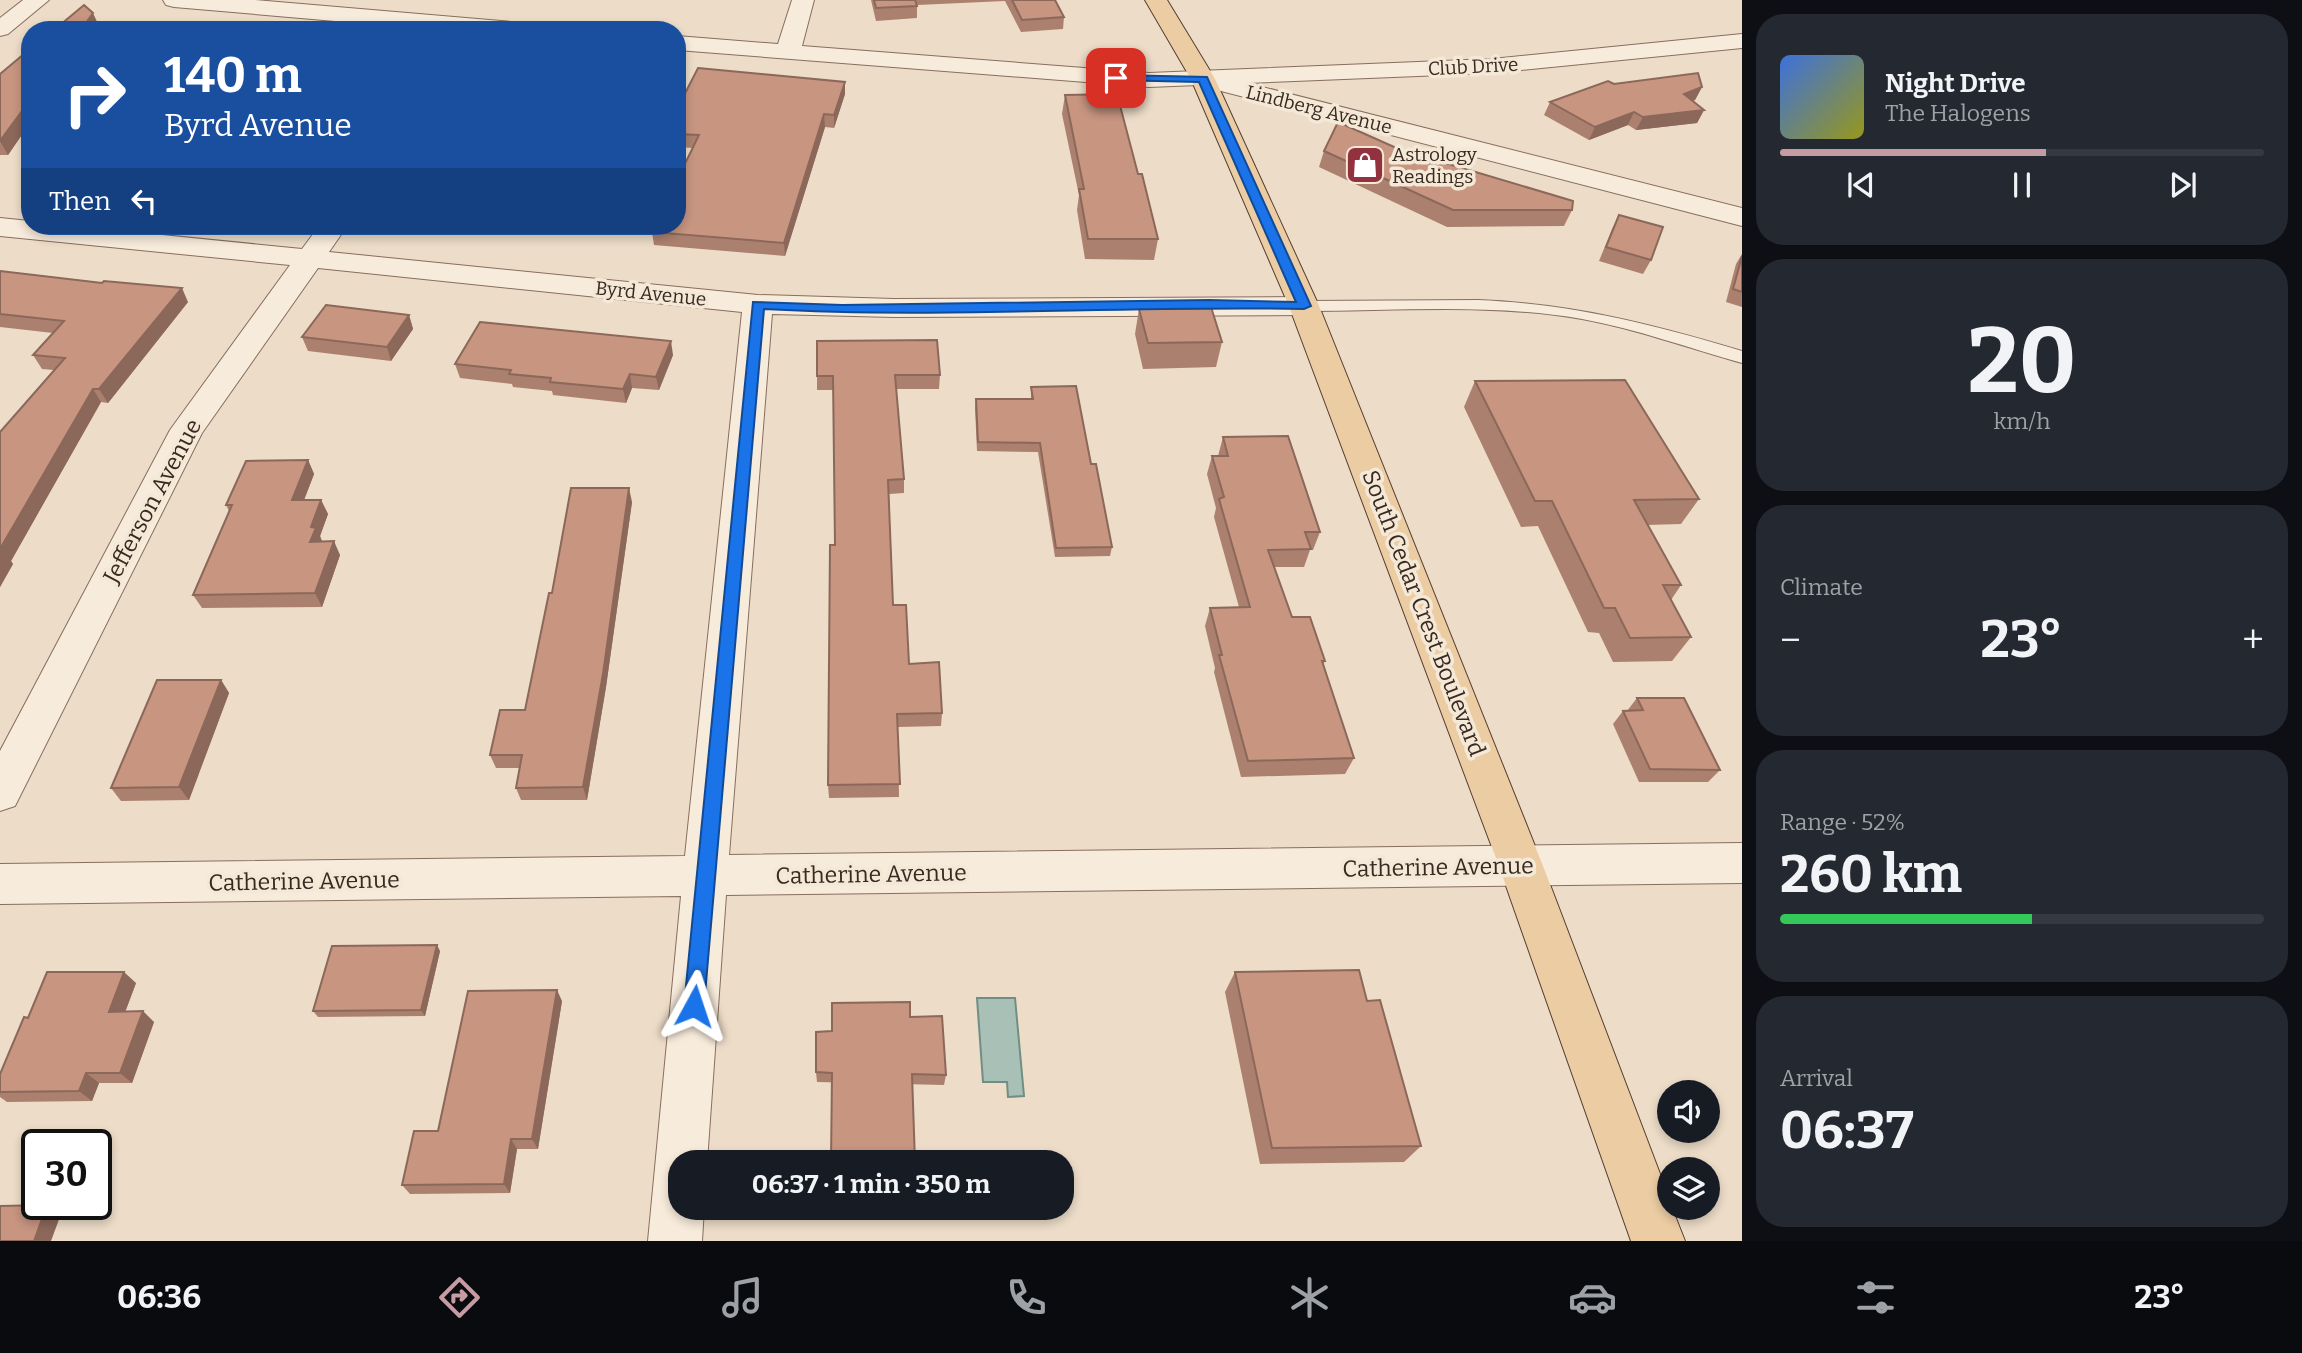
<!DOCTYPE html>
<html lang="en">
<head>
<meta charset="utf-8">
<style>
	:root { --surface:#171b24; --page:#242831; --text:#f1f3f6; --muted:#9ea1a6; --line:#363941; --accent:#c69ca4 }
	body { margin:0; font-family:Bitter,serif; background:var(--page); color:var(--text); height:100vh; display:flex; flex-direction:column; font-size:26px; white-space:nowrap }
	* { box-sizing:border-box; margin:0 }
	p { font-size:23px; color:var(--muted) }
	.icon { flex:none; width:38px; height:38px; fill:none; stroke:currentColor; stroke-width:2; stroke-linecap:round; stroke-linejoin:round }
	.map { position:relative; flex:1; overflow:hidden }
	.panel { display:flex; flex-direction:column; gap:14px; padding:14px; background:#0d0f14; width:560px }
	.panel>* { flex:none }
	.banner { position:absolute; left:21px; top:21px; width:665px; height:214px; border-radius:28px; box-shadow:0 4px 10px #0003; background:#1a4fa0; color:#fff; overflow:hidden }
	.controls { position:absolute; left:1657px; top:1080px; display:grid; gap:14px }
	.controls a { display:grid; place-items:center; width:63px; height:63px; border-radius:50%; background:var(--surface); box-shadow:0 4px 10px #0003; font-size:35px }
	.speed { position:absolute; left:21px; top:1129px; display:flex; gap:14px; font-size:35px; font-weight:700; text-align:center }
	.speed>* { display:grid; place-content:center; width:91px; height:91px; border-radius:50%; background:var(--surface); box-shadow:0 4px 10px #0003; line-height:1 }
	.speed .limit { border:4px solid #111; border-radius:10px; background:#fff; color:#111 }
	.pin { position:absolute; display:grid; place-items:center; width:60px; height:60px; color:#fff; margin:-30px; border-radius:14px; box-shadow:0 4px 10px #0006 }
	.me { position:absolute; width:77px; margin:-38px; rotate:5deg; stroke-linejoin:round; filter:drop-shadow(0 0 5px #0008) }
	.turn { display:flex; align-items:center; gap:24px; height:147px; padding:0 28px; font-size:32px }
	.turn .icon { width:91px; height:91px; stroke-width:2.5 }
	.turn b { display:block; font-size:49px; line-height:60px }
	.then { display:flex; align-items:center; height:66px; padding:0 28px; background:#0003; gap:14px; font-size:26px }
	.big { font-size:52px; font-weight:700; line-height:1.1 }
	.panel .widget { flex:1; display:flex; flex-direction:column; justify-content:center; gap:10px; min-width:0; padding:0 24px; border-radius:28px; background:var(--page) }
	.panel .dial { align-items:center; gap:0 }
	.dial b { font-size:91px; line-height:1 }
	.song { display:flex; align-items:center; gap:21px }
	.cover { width:84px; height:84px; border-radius:10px; background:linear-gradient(135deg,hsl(220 70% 55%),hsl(60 70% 35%)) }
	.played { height:7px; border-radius:4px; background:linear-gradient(90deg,var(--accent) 55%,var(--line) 55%) }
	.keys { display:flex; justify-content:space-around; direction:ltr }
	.heat { display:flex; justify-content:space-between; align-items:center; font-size:38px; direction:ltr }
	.charge { height:10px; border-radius:5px; background:linear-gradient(90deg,#34c759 52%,var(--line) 0) }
	.trip { position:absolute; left:668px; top:1150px; width:406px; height:70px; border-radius:28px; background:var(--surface); box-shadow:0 4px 10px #0003; font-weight:700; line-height:70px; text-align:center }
	.tabs { display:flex; height:112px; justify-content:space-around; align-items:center; background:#090b0e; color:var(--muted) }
	.tabs .icon { width:49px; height:49px }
	.tabs .selected { color:var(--accent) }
	.tabs b { font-size:32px; color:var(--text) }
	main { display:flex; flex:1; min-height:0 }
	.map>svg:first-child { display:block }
	.water { fill:#a9c0b6; stroke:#708e83; stroke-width:2 }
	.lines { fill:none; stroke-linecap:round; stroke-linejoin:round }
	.service-casing { stroke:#876e5e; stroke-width:2 }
	.minor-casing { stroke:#876e5e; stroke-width:2 }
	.tertiary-casing { stroke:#876e5e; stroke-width:2 }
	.primary-casing { stroke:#553e32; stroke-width:2 }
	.service { fill:#f7ebdb; fill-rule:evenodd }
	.minor { fill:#f7ebdb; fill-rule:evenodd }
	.tertiary { fill:#f7ebdb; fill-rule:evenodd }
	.primary { fill:#eccca3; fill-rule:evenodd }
	.wall { fill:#ab806e }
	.shaded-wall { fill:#8b685a }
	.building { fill:#c79580; stroke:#8b685a; stroke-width:2 }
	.route { fill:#1a73e8; stroke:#114b97; stroke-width:2 }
	.labels { text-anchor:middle; stroke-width:7; stroke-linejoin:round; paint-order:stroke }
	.far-street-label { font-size:19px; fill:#382921; stroke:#f4e8d7 }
	.far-poi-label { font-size:19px; fill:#382921; stroke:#f4e8d7; text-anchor:start }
	.street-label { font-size:23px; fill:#382921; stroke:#f4e8d7 }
</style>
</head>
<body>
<main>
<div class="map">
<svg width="1742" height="1241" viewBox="0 0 1742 1241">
	<rect width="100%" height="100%" fill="#ecdcc8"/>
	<polygon class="water" points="977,998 1015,998 1024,1096 1008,1097 1007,1082 983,1082"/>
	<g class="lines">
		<g class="service-casing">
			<path id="service" d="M1478,300C1573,304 1652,324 1742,351V363C1688,348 1637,329 1582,319C1490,303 1396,311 1304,311L1296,306L1304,301Z"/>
		</g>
		<g class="minor-casing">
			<g id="minor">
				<polygon points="23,0 49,0 8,34 0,36 0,18"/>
				<polygon points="163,0 255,0 524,23 532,25 536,30 439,30 174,7 166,5"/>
				<polygon points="792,0 814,0 802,46 1149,73 1492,59 1742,34 1742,48 1492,73 1149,87 677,50 677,36 778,44"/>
				<polygon points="0,218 30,221 30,226 73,226 302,249 319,226 347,226 329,252 758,295 894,299 1304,297 1315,299 1319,306 1315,313 1304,315 894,317 772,314 729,855 1742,843 1742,883 726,895 707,1162 681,1162 681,1208 704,1208 702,1241 648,1241 681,896 0,904 0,864 685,856 742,312 318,268 202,433 15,806 0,811 0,751 170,430 290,265 0,236"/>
			</g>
		</g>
		<g class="tertiary-casing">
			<polygon id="tertiary" points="1203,72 1742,208 1742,226 1194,84 1191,79 1194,74"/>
		</g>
		<g class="primary-casing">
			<polygon id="primary" points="1145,0 1167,0 1215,79 1319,306 1543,866 1670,1200 1670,1208 1672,1208 1685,1241 1631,1241 1499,866 1289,306 1191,79"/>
		</g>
		<use href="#service" class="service"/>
		<use href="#minor" class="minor"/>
		<use href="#tertiary" class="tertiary"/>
		<use href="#primary" class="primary"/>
	</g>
	<g class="wall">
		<polygon points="871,0 1055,0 1064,17 1063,29 1021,32 1005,1 917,5 917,18 876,21"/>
		<polygon points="30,49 30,123 8,155 0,155 0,74"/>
		<polygon points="845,82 845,94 834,128 825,127 785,256 654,245 652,232 693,148 677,147 677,109"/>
		<polygon points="1614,84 1702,87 1695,100 1693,101 1704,110 1697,123 1636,130 1628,125 1589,140 1544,115 1550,102"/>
		<polygon points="1065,95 1138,174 1158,239 1154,260 1085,259 1077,210 1079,195 1062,114"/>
		<polygon points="1324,151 1439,167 1572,210 1564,226 1447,227 1319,167"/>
		<polygon points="1619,215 1651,260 1643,274 1599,261 1612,229"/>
		<polygon points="1742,254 1742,307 1726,302 1736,264"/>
		<polygon points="0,271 188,302 108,403 101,402 11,561 13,564 0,587 0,432 54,370 42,369 33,355 53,333 0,327"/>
		<polygon points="1139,309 1222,342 1216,367 1143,369 1135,334"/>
		<polygon points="409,315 413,329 391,361 308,351 302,337"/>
		<polygon points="673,355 659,390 632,388 626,403 553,395 552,391 513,387 512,384 460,378 455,364"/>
		<polygon points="940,375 939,389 896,389 904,479 904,493 889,494 893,605 909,664 942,713 941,726 898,727 899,797 829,798 828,785 835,545 833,390 817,390 817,376"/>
		<polygon points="1475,381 1699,499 1681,524 1647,525 1681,585 1671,600 1691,637 1672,661 1613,662 1599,633 1588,632 1538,526 1521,527 1464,407"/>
		<polygon points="1031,387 1091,464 1112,547 1110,556 1055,557 1038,452 977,451 975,408 976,399 1031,399"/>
		<polygon points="1223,437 1320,532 1313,550 1310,550 1304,567 1274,567 1292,617 1325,661 1323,665 1354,758 1345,774 1241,777 1214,672 1215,668 1205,626 1210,608 1239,607 1214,517 1216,508 1207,474 1212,456 1218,456"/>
		<polygon points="308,460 314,474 304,500 321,500 328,514 320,536 322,542 340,555 322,607 202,608 193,595 229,511 226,505"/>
		<polygon points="632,502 606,687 587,800 521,800 516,788 520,768 496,768 490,755 525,710 552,593"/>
		<polygon points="221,680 229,693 189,800 121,801 111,788"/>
		<polygon points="1637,698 1720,770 1708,782 1639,782 1613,724 1623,711 1627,711"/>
		<polygon points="440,951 425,1016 318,1017 313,1011"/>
		<polygon points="1235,972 1367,1001 1421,1146 1404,1162 1260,1164 1225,992"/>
		<polygon points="136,983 125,1012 154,1022 132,1083 99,1083 92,1101 7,1102 0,1097 0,1074 28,1018"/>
		<polygon points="562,1001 538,1149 517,1149 510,1193 410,1194 402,1185 438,1131"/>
		<polygon points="910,1017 946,1075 944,1085 817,1082 816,1072 832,1031"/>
	</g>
	<g class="shaded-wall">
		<polygon points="93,13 99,26 96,30 81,30"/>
		<polygon points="845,82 845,94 834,128 834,115"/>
		<polygon points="1702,87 1695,100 1678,107 1684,94"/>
		<polygon points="30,100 30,123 8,155 0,141"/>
		<polygon points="1704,110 1697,123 1636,130 1643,117"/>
		<polygon points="1634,112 1628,125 1589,140 1595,127"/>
		<polygon points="824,114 825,127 785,256 784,243"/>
		<polygon points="182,288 188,302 108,403 99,389"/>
		<polygon points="409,315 413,329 391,361 387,347"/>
		<polygon points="671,341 673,355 659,390 656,377"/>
		<polygon points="630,374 632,388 626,403 623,389"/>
		<polygon points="93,389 101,402 11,561 13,564 0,587 0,550"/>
		<polygon points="308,460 314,474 299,513 292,500"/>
		<polygon points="629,488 632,502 606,687 587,800 583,787"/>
		<polygon points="321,500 328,514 320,536 322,541 310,542 311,527"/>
		<polygon points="334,541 340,555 322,607 315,593"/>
		<polygon points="221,680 229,693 189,800 179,787"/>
		<polygon points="437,945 440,951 425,1016 421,1010"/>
		<polygon points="124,972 136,983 121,1023 109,1012"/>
		<polygon points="557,990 562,1001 538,1149 532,1139"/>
		<polygon points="143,1011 154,1022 132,1083 120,1073"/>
		<polygon points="86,1073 99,1083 92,1101 79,1091"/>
		<polygon points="511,1139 517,1149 510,1193 504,1184"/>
		<polygon points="47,1205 61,1214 51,1241 34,1241"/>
	</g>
	<g class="building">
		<polygon points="874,0 915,0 917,6 876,8"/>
		<polygon points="1012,0 1055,0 1064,17 1022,20"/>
		<polygon points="84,5 93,13 81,30 54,30"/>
		<polygon points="30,49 30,100 0,141 0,74"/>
		<polygon points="698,68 845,82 834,115 824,114 784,243 652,232 655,226 677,226 677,180 699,135 677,134 677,109"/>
		<polygon points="1698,73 1702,87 1684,94 1704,110 1643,117 1634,112 1595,127 1550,102 1608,81 1614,84"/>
		<polygon points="1117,94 1138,174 1142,174 1158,239 1088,239 1079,189 1084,189 1065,95"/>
		<polygon points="1338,122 1439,167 1442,162 1573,201 1572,210 1453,210 1324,151"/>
		<polygon points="1619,215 1663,227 1651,260 1606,247"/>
		<polygon points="1742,256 1742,292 1733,289"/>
		<polygon points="0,271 102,283 104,281 182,288 99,389 93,389 0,549 0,432 65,358 33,355 64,321 0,314"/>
		<polygon points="326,305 409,315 387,347 302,337"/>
		<polygon points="1211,307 1222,342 1148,343 1139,309"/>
		<polygon points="480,322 671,341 656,377 630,374 623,389 550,382 551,378 509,374 511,370 455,364"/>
		<polygon points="937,340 940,375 895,375 904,479 888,480 893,605 906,605 909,664 939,662 942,713 897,714 900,784 828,785 830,545 835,545 833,376 817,376 817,341"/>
		<polygon points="1625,380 1699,499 1634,500 1681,585 1663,585 1691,637 1630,638 1615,608 1604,608 1552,501 1535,501 1475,381"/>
		<polygon points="1076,386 1091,464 1096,464 1112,547 1056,548 1040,443 978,442 976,399 1033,399 1031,387"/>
		<polygon points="1288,436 1320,532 1305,532 1311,549 1268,550 1292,617 1310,617 1325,661 1322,661 1354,758 1248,761 1219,655 1222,655 1210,608 1250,607 1219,499 1224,497 1212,456 1228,456 1223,437"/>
		<polygon points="308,460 292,500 321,500 311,527 316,528 310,542 334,541 315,593 193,595 232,505 226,505 246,461"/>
		<polygon points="571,488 629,488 603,674 583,787 516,788 522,755 490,755 500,710 525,710 549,593 552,593"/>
		<polygon points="157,680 221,680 179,787 111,788"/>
		<polygon points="1637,698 1684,698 1720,770 1650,769 1623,711 1643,710"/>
		<polygon points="437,945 421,1010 313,1011 332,946"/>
		<polygon points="1359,970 1367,1001 1380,1000 1421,1146 1272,1148 1235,972"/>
		<polygon points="47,972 124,972 109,1012 143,1011 120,1073 86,1073 79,1091 0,1092 0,1074 24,1017 28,1018"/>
		<polygon points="557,990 532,1139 511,1139 504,1184 402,1185 414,1131 438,1131 468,991"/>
		<polygon points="910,1002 910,1017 942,1016 946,1075 912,1074 915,1162 831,1162 832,1073 816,1072 816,1032 832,1031 832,1003"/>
		<polygon points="47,1205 34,1241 0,1241 0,1206"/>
	</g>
	<path class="route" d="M1116,75L1207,77L1311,306L1304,309C1124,305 944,319 764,309L704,1006L701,1013L694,1015L687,1013L684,1006L753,302L842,305L1209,300L1296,302L1199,82L1112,80V76Z"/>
	<defs>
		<g id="shop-square" transform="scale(2.0125)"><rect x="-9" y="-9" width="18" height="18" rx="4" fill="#92323f" stroke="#f4e8d7"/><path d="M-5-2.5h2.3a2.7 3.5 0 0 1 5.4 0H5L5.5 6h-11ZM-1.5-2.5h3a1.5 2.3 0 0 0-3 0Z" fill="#fff"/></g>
	</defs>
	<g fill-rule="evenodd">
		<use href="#shop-square" x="1365" y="165"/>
	</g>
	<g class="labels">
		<g class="far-street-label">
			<text transform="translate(1473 66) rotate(-3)" y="7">Club Drive</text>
			<text transform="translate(1319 109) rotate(14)" y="7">Lindberg Avenue</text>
			<text transform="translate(651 293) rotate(6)" y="7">Byrd Avenue</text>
		</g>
		<g class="far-poi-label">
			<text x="1392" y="161">Astrology<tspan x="1392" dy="22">Readings</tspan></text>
		</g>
		<g class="street-label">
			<text transform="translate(152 501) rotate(-62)" y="8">Jefferson Avenue</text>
			<text transform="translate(1424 613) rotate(69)" y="8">South Cedar Crest Boulevard</text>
			<text transform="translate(1438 867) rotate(-1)" y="8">Catherine Avenue</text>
			<text transform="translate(871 874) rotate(-1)" y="8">Catherine Avenue</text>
			<text transform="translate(304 881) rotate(-1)" y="8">Catherine Avenue</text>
		</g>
	</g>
</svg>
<div class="controls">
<a><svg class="icon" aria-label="sound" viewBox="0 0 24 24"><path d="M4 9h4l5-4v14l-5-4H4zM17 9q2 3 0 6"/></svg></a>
<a><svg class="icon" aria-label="layers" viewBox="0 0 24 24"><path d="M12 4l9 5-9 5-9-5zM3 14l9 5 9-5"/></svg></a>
</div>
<div class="speed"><div class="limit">30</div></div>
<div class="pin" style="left:1116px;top:78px;background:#d93025"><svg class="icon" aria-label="arrive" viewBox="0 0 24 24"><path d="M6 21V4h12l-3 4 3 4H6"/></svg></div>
<svg class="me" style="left:694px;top:1006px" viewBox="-20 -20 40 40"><path d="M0-17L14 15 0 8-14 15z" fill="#1a73e8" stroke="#fff" stroke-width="4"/></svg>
<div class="trip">06:37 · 1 min · 350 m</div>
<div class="banner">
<div class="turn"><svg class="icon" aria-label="right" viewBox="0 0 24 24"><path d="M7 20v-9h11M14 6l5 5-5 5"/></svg><div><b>140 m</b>Byrd Avenue</div></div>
<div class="then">Then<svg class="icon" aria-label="left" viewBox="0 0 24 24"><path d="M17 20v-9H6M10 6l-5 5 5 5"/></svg></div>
</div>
</div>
<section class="panel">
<div class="widget">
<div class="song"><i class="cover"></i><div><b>Night Drive</b><p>The Halogens</p></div></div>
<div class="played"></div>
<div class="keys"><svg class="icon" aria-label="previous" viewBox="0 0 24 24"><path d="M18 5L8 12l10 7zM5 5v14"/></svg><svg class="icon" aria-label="pause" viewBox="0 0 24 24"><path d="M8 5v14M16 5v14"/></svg><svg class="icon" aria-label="next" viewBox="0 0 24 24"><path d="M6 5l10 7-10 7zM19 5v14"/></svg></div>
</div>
<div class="widget dial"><b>20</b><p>km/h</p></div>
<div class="widget"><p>Climate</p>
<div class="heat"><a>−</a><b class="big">23°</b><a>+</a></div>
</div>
<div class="widget"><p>Range · 52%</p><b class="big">260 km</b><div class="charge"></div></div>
<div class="widget"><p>Arrival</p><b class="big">06:37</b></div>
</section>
</main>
<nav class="tabs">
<b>06:36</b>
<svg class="icon selected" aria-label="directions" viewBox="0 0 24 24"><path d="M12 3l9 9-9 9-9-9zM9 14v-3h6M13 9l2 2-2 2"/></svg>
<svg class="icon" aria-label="music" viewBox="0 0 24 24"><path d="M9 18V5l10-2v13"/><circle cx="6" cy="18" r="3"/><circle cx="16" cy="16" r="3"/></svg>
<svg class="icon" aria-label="phone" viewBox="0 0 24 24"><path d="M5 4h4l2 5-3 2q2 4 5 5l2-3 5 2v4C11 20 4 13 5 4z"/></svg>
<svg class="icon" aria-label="climate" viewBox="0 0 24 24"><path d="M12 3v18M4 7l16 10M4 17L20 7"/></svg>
<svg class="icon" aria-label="car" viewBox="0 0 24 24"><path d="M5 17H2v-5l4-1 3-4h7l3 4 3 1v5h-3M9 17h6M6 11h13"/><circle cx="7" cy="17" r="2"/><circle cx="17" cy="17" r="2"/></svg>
<svg class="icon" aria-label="filters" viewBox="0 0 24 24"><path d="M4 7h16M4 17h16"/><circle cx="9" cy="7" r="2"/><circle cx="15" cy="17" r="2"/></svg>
<b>23°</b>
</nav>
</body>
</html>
